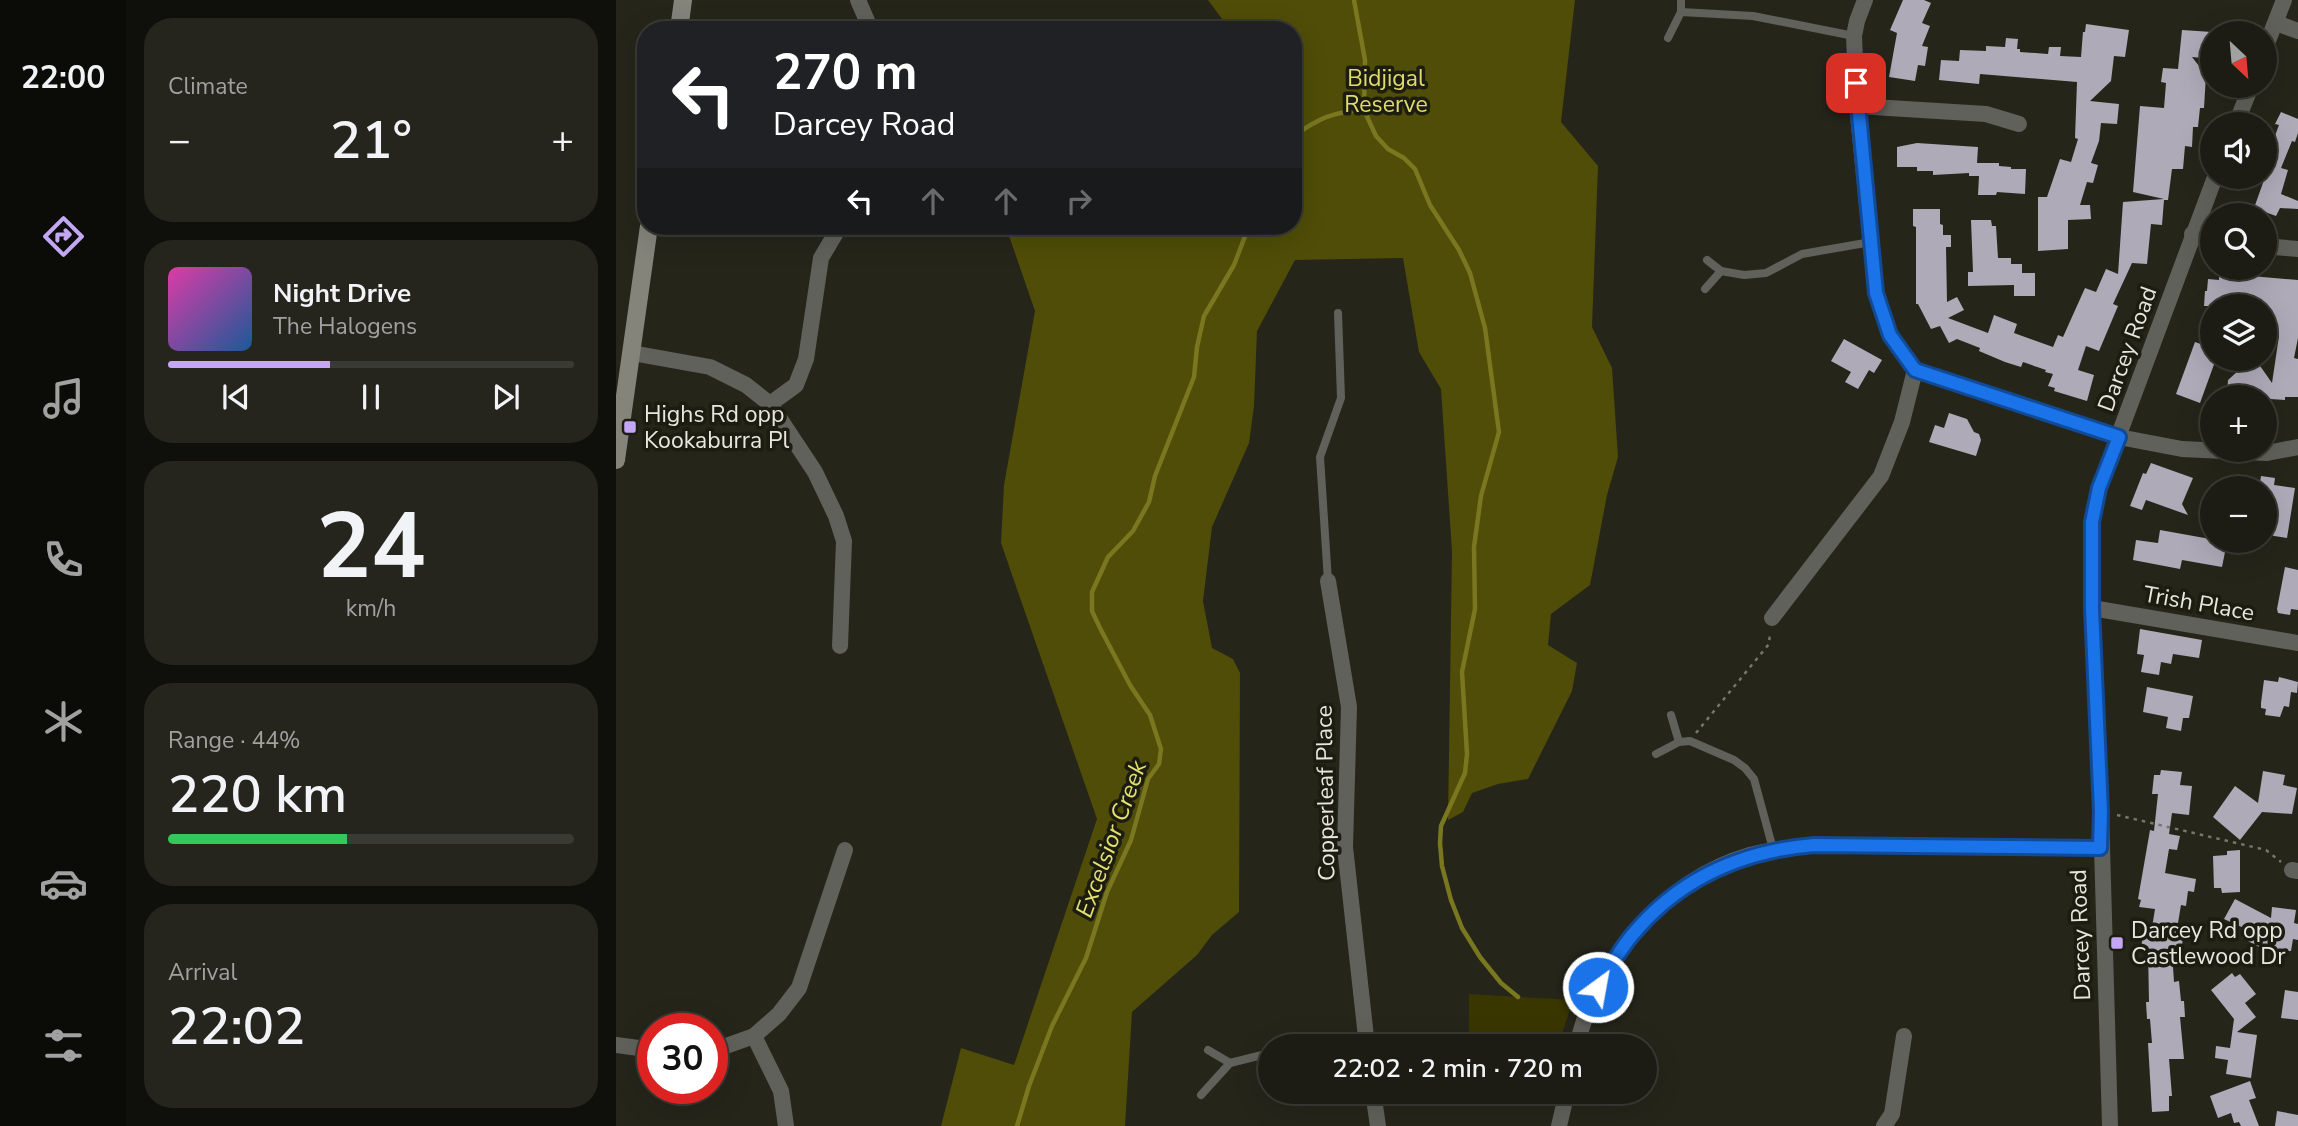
<!DOCTYPE html>
<html lang="en">
<head>
<meta charset="utf-8">
<style>
	:root { --surface:#1c1c14; --page:#25251d; --text:#f1f3f6; --muted:#a0a1a0; --line:#3a3a34; --accent:#c3a7f2 }
	body { margin:0; font-family:"Nunito Sans",sans-serif; background:var(--page); color:var(--text); height:100vh; display:flex; flex-direction:column; font-size:26px; white-space:nowrap }
	* { box-sizing:border-box; margin:0 }
	p { font-size:23px; color:var(--muted) }
	.icon { flex:none; width:38px; height:38px; fill:none; stroke:currentColor; stroke-width:2; stroke-linecap:round; stroke-linejoin:round }
	.map { position:relative; flex:1; overflow:hidden }
	.sheet { display:flex; flex-direction:column; gap:18px; padding:18px; background:#0f0f0b; width:490px }
	.sheet>* { flex:none }
	.top-card { position:absolute; left:21px; top:21px; width:665px; height:214px; border-radius:28px; box-shadow:0 7px 28px #0002,0 0 0 2px var(--line); background:#202124; color:#fff; overflow:hidden }
	.needle { width:46px; rotate:154deg }
	.tools { position:absolute; left:1584px; top:21px; display:grid; gap:14px }
	.tools a { display:grid; place-items:center; width:77px; height:77px; border-radius:50%; background:var(--surface); box-shadow:0 7px 28px #0002,0 0 0 2px var(--line); font-size:35px }
	.speed { position:absolute; left:21px; top:1013px; display:flex; gap:14px; font-size:35px; font-weight:700; text-align:center }
	.speed>* { display:grid; place-content:center; width:91px; height:91px; border-radius:50%; background:var(--surface); box-shadow:0 7px 28px #0002,0 0 0 2px var(--line); line-height:1 }
	.speed .limit { border:10px solid #d22; background:#fff; color:#111 }
	.pin { position:absolute; display:grid; place-items:center; width:60px; height:60px; color:#fff; margin:-30px; border-radius:14px; box-shadow:0 4px 10px #0006 }
	.me { position:absolute; width:77px; margin:-38px; rotate:32deg; stroke-linejoin:round; filter:drop-shadow(0 0 5px #0008) }
	.turn { display:flex; align-items:center; gap:24px; height:147px; padding:0 21px; font-size:32px }
	.turn .icon { width:91px; height:91px; stroke-width:2.5 }
	.turn b { display:block; font-size:49px; line-height:60px }
	.lanes { display:flex; align-items:center; height:66px; padding:0 21px; background:#0003; justify-content:center; gap:35px; direction:ltr }
	.lanes .off { opacity:.35 }
	.big { font-size:52px; font-weight:600; line-height:1.1 }
	.sheet .tile { flex:1; display:flex; flex-direction:column; justify-content:center; gap:10px; min-width:0; padding:0 24px; border-radius:28px; background:var(--page) }
	.sheet .dial { align-items:center; gap:0 }
	.dial b { font-size:91px; line-height:1 }
	.song { display:flex; align-items:center; gap:21px }
	.cover { width:84px; height:84px; border-radius:10px; background:linear-gradient(135deg,hsl(320 70% 55%),hsl(210 70% 35%)) }
	.played { height:7px; border-radius:4px; background:linear-gradient(90deg,var(--accent) 40%,var(--line) 40%) }
	.keys { display:flex; justify-content:space-around; direction:ltr }
	.heat { display:flex; justify-content:space-between; align-items:center; font-size:38px; direction:ltr }
	.charge { height:10px; border-radius:5px; background:linear-gradient(90deg,#34c759 44%,var(--line) 0) }
	.trip { position:absolute; left:642px; top:1034px; width:399px; height:70px; border-radius:35px; background:var(--surface); box-shadow:0 7px 28px #0002,0 0 0 2px var(--line); font-weight:600; line-height:70px; text-align:center }
	main { display:flex; flex:1; min-height:0 }
	.tab-bar { display:flex; flex-direction:column; width:126px; justify-content:space-around; align-items:center; background:#0b0b08; color:var(--muted) }
	.tab-bar .icon { width:49px; height:49px }
	.tab-bar .on { color:var(--accent) }
	.tab-bar b { font-size:32px; color:var(--text) }
	.map>svg:first-child { display:block }
	.green { fill:#393600 }
	.forest { fill:#4f4d07 }
	.lines { fill:none; stroke-linecap:round; stroke-linejoin:round }
	.stream { stroke:#7a7721; stroke-width:4.5 }
	.building { fill:#afaab8 }
	.path { stroke:#76766c; stroke-width:2.5; stroke-dasharray:3.5 5; stroke-linecap:butt }
	.lane { stroke:#61615c; stroke-width:8 }
	.street { stroke:#61615c; stroke-width:16 }
	.secondary { stroke:#84847b; stroke-width:18 }
	.route-casing { stroke:#114b97; stroke-width:18 }
	.route { stroke:#1a73e8; stroke-width:12 }
	.poi-dot { fill:#c3a7f2; stroke:#1c1c11; stroke-width:2.5 }
	.labels { text-anchor:middle; stroke-width:7; stroke-linejoin:round; paint-order:stroke }
	.park-label { font-size:23px; fill:#e0dc6c; stroke:#1c1c11 }
	.street-label { font-size:23px; fill:#e7e7df; stroke:#1c1c11 }
	.poi-label { font-size:23px; fill:#e7e7df; stroke:#1c1c11; text-anchor:start }
	.water-label { font-size:24px; font-style:italic; fill:#e4e171; stroke:#1c1c11 }
</style>
</head>
<body>
<main>
<nav class="tab-bar">
<b>22:00</b>
<svg class="icon on" aria-label="directions" viewBox="0 0 24 24"><path d="M12 3l9 9-9 9-9-9zM9 14v-3h6M13 9l2 2-2 2"/></svg>
<svg class="icon" aria-label="music" viewBox="0 0 24 24"><path d="M9 18V5l10-2v13"/><circle cx="6" cy="18" r="3"/><circle cx="16" cy="16" r="3"/></svg>
<svg class="icon" aria-label="phone" viewBox="0 0 24 24"><path d="M5 4h4l2 5-3 2q2 4 5 5l2-3 5 2v4C11 20 4 13 5 4z"/></svg>
<svg class="icon" aria-label="climate" viewBox="0 0 24 24"><path d="M12 3v18M4 7l16 10M4 17L20 7"/></svg>
<svg class="icon" aria-label="car" viewBox="0 0 24 24"><path d="M5 17H2v-5l4-1 3-4h7l3 4 3 1v5h-3M9 17h6M6 11h13"/><circle cx="7" cy="17" r="2"/><circle cx="17" cy="17" r="2"/></svg>
<svg class="icon" aria-label="filters" viewBox="0 0 24 24"><path d="M4 7h16M4 17h16"/><circle cx="9" cy="7" r="2"/><circle cx="15" cy="17" r="2"/></svg>
</nav>
<section class="sheet">
<div class="tile"><p>Climate</p>
<div class="heat"><a>−</a><b class="big">21°</b><a>+</a></div>
</div>
<div class="tile">
<div class="song"><i class="cover"></i><div><b>Night Drive</b><p>The Halogens</p></div></div>
<div class="played"></div>
<div class="keys"><svg class="icon" aria-label="previous" viewBox="0 0 24 24"><path d="M18 5L8 12l10 7zM5 5v14"/></svg><svg class="icon" aria-label="pause" viewBox="0 0 24 24"><path d="M8 5v14M16 5v14"/></svg><svg class="icon" aria-label="next" viewBox="0 0 24 24"><path d="M6 5l10 7-10 7zM19 5v14"/></svg></div>
</div>
<div class="tile dial"><b>24</b><p>km/h</p></div>
<div class="tile"><p>Range · 44%</p><b class="big">220 km</b><div class="charge"></div></div>
<div class="tile"><p>Arrival</p><b class="big">22:02</b></div>
</section>
<div class="map">
<svg width="1682" height="1126" viewBox="0 0 1682 1126">
	<rect width="100%" height="100%" fill="#25251a"/>
	<polygon class="green" points="853,994 957,1000 942,1046 853,1046"/>
	<polygon class="forest" points="592,0 959,0 945,122 982,166 976,327 996,368 1002,457 991,495 974,585 935,614 932,645 961,663 956,691 912,779 882,784 856,793 847,812 832,820 836,551 825,389 803,352 787,258 679,260 641,331 638,406 633,443 596,527 587,601 596,648 617,659 624,673 623,912 596,935 581,955 516,1012 509,1126 325,1126 345,1048 398,1065 481,819 385,543 388,485 419,311 391,230 365,226 677,226 677,30 605,30 609,23"/>
	<g class="lines">
		<g class="stream">
			<polyline points="748,110 760,136 772,149 788,158 799,169 814,205 843,250 854,273 869,328 883,432 865,496 858,547 859,609 846,672 851,754 849,773 825,826 824,843 826,866 835,900 846,928 864,957 885,983 902,997"/>
			<path d="M677,137C702,118 717,112 748,110L749,60L738,0"/>
			<polyline points="401,1126 413,1086 436,1026 470,958 491,892 515,840 532,779 543,764 545,749 534,715 514,685 484,628 476,611 476,592 492,557 517,531 533,502 539,476 578,377 581,347 588,316 618,265 633,226"/>
		</g>
	</g>
	<g class="building">
		<polygon points="1287,0 1308,0 1315,3 1306,23 1314,26 1306,46 1312,47 1309,66 1302,65 1299,81 1273,77 1281,33 1274,30"/>
		<polygon points="1470,24 1513,30 1509,57 1498,56 1495,81 1474,101 1503,104 1501,124 1485,123 1483,141 1475,163 1482,165 1477,183 1471,182 1464,205 1474,205 1475,219 1452,220 1452,249 1422,251 1422,197 1431,197 1444,159 1455,162 1462,139 1459,138 1461,82 1364,74 1363,84 1323,80 1325,60 1343,61 1344,50 1370,51 1370,46 1389,47 1390,38 1402,39 1401,49 1404,49 1404,52 1432,54 1433,47 1445,47 1444,56 1465,57 1467,32 1469,32"/>
		<polygon points="1566,30 1596,32 1596,59 1576,57 1590,75 1588,108 1584,108 1582,127 1577,127 1576,147 1569,146 1567,169 1556,169 1552,200 1548,200 1546,225 1535,224 1531,264 1516,263 1497,304 1502,306 1483,351 1470,346 1462,370 1478,375 1471,401 1438,391 1439,388 1432,386 1437,374 1429,372 1430,370 1407,362 1405,367 1389,362 1363,351 1364,348 1341,339 1333,343 1324,326 1315,329 1302,304 1300,304 1300,227 1297,226 1297,209 1324,209 1324,224 1327,225 1327,235 1335,235 1335,247 1330,247 1331,302 1341,297 1348,310 1332,318 1372,333 1378,315 1401,324 1398,333 1437,347 1442,335 1447,337 1469,288 1480,292 1490,269 1502,274 1507,202 1548,199 1517,192 1524,106 1548,108 1550,83 1545,82 1547,68 1562,69"/>
		<polygon points="1665,112 1682,119 1682,133 1679,142 1676,141 1665,168 1672,170 1665,194 1682,201 1682,209 1664,208 1660,216 1638,208 1648,180 1648,165 1663,125 1659,124"/>
		<polygon points="1301,143 1362,147 1361,163 1383,163 1383,166 1395,167 1395,169 1410,169 1409,194 1381,192 1380,195 1362,195 1363,176 1353,176 1353,173 1317,175 1317,171 1301,171 1301,167 1281,167 1281,147"/>
		<polygon points="1355,220 1375,220 1376,226 1380,226 1382,258 1395,258 1395,264 1406,264 1406,273 1419,273 1419,296 1398,296 1398,285 1352,286 1352,272 1357,272"/>
		<polygon points="1635,276 1682,280 1682,338 1678,358 1682,359 1682,397 1669,397 1669,400 1611,396 1612,380 1633,361 1642,363 1656,383 1663,336 1662,325 1648,324 1648,306 1588,306 1589,291 1591,291 1592,279 1603,280 1603,277 1628,279 1628,277"/>
		<polygon points="1228,339 1266,360 1258,373 1253,370 1242,389 1229,382 1235,372 1215,361"/>
		<polygon points="1579,342 1596,348 1596,359 1600,359 1584,403 1560,394"/>
		<polygon points="1333,413 1351,419 1358,432 1363,434 1365,440 1360,456 1313,442 1319,425 1328,428"/>
		<polygon points="1535,463 1577,478 1566,504 1572,515 1530,500 1526,510 1514,506 1527,473 1530,474"/>
		<polygon points="1645,476 1659,478 1658,485 1679,488 1671,538 1652,535 1653,529 1648,528 1648,488 1643,488"/>
		<polygon points="1544,530 1611,542 1606,567 1566,560 1564,569 1517,560 1520,540 1542,543"/>
		<polygon points="1669,567 1682,570 1682,610 1675,609 1674,615 1662,613 1661,609"/>
		<polygon points="1524,629 1586,640 1583,658 1557,654 1555,664 1545,662 1543,675 1525,672 1528,655 1521,654"/>
		<polygon points="1663,677 1682,682 1681,693 1675,692 1673,707 1668,706 1664,717 1649,715 1650,709 1645,708 1645,703 1648,680 1662,682"/>
		<polygon points="1531,687 1577,696 1573,718 1567,718 1565,731 1550,728 1552,717 1527,712"/>
		<polygon points="1545,770 1566,772 1564,785 1576,786 1573,815 1556,813 1553,834 1564,836 1561,850 1553,849 1549,873 1580,879 1578,892 1572,891 1570,906 1565,905 1561,929 1568,930 1565,953 1556,952 1558,982 1563,981 1565,1001 1568,1001 1569,1017 1564,1017 1568,1059 1553,1059 1556,1096 1553,1096 1553,1111 1536,1112 1532,1043 1536,1043 1534,1019 1531,1019 1530,1002 1533,1002 1532,949 1525,949 1527,933 1535,934 1539,909 1523,907 1525,900 1522,899 1534,830 1538,831 1542,794 1536,794 1538,775 1544,775"/>
		<polygon points="1647,771 1669,775 1667,785 1681,788 1676,814 1646,812 1624,840 1597,817 1619,786 1642,803"/>
		<polygon points="1624,850 1624,892 1606,893 1605,888 1598,888 1597,856 1611,855 1611,851"/>
		<polygon points="1619,899 1655,918 1656,907 1680,910 1678,923 1682,924 1682,940 1677,939 1675,951 1651,951 1626,938 1630,929 1608,919"/>
		<polygon points="1616,973 1619,977 1624,974 1640,994 1629,1003 1640,1017 1621,1032 1641,1035 1635,1078 1610,1074 1612,1060 1599,1058 1600,1046 1614,1048 1618,1019 1595,990"/>
		<polygon points="1669,990 1682,992 1682,1020 1665,1018"/>
		<polygon points="1634,1081 1640,1098 1633,1100 1643,1126 1625,1126 1623,1122 1618,1123 1615,1113 1602,1118 1594,1096"/>
		<polygon points="1661,1111 1682,1115 1682,1126 1659,1126"/>
	</g>
	<g class="lines">
		<g class="path">
			<polyline points="1080,733 1153,644 1154,633"/>
			<polyline points="1501,815 1650,850 1665,862"/>
		</g>
		<g class="lane">
			<polyline points="1065,12 1137,16 1238,36"/>
			<polyline points="1052,38 1065,12 1065,0"/>
			<polyline points="1091,260 1105,271 1128,275 1150,273 1186,254 1255,242"/>
			<polyline points="1089,289 1105,271"/>
			<polyline points="712,581 704,457 725,398 722,313"/>
			<polyline points="1055,715 1063,742 1074,741 1118,760 1129,768 1138,779 1157,849"/>
			<polyline points="1040,754 1063,742"/>
			<polyline points="707,1046 750,1041"/>
			<polyline points="592,1050 614,1063"/>
			<polyline points="585,1095 614,1063 654,1053"/>
		</g>
		<g class="street">
			<polyline points="242,0 255,30"/>
			<polyline points="1249,0 1241,21 1238,36 1241,106 1260,293 1274,335 1299,370 1503,437 1566,449 1651,453 1682,447"/>
			<polyline points="1660,23 1682,31"/>
			<polyline points="1648,51 1668,0"/>
			<polyline points="1241,106 1370,114 1403,124"/>
			<polyline points="1620,124 1635,86"/>
			<polyline points="1576,234 1596,240"/>
			<polyline points="1648,246 1682,249"/>
			<polyline points="16,353 94,367 130,385 154,404 199,472 220,516 228,541 224,646"/>
			<polyline points="154,404 180,385 190,359 205,258 224,226"/>
			<polyline points="712,581 733,707 729,847 751,1046"/>
			<polyline points="1476,608 1682,643"/>
			<polyline points="1156,618 1265,476 1286,422 1299,370"/>
			<polyline points="1676,870 1682,871"/>
			<polyline points="138,1036 165,1091 170,1126"/>
			<polyline points="0,1045 37,1050"/>
			<path d="M961,1046C980,960 1049,880 1134,855C1155,849 1177,847 1198,845L1484,848"/>
			<polyline points="96,1051 138,1036 163,1014 183,988 229,850"/>
			<polyline points="757,1092 762,1126"/>
			<polyline points="943,1126 951,1092"/>
			<polyline points="1268,1126 1276,1114 1288,1036"/>
			<polyline points="1494,1126 1485,812 1476,608 1476,522 1483,488 1599,177"/>
		</g>
		<g class="secondary">
			<polyline points="63,30 67,0"/>
			<polyline points="0,460 33,226"/>
		</g>
	</g>
	<g class="lines">
		<g class="route-casing">
			<path id="route" d="M982,987C993,969 1004,949 1018,933C1065,877 1127,851 1198,845L1484,848L1485,812L1476,608V522L1483,488L1503,437L1299,370L1274,335L1260,293L1240,83"/>
		</g>
		<use href="#route" class="route"/>
	</g>
	<g class="poi-dot">
		<rect x="7" y="420" width="14" height="14" rx="3.5"/>
		<rect x="1494" y="936" width="14" height="14" rx="3.5"/>
	</g>
	<g class="labels">
		<g class="park-label">
			<text x="770" y="86">Bidjigal<tspan x="770" dy="26">Reserve</tspan></text>
		</g>
		<g class="street-label">
			<text transform="translate(1511 349) rotate(-70)" y="8">Darcey Road</text>
			<text transform="translate(1583 603) rotate(10)" y="8">Trish Place</text>
			<text transform="translate(709 793) rotate(-91)" y="8">Copperleaf Place</text>
			<text transform="translate(1464 935) rotate(-92)" y="8">Darcey Road</text>
		</g>
		<g class="poi-label">
			<text x="28" y="422">Highs Rd opp<tspan x="28" dy="26">Kookaburra Pl</tspan></text>
			<text x="1515" y="938">Darcey Rd opp<tspan x="1515" dy="26">Castlewood Dr</tspan></text>
		</g>
		<g class="water-label">
			<text transform="translate(495 839) rotate(-70)" y="8">Excelsior Creek</text>
		</g>
	</g>
</svg>
<div class="tools">
<a><svg class="needle" viewBox="-14 -14 28 28"><path d="M0-13l5 13h-10z" fill="#e53935"/><path d="M0 13l5-13h-10z" fill="#a0a1a0"/></svg></a>
<a><svg class="icon" aria-label="sound" viewBox="0 0 24 24"><path d="M4 9h4l5-4v14l-5-4H4zM17 9q2 3 0 6"/></svg></a>
<a><svg class="icon" aria-label="search" viewBox="0 0 24 24"><circle cx="10" cy="10" r="6"/><path d="M15 15l6 6"/></svg></a>
<a><svg class="icon" aria-label="layers" viewBox="0 0 24 24"><path d="M12 4l9 5-9 5-9-5zM3 14l9 5 9-5"/></svg></a>
<a>+</a>
<a>−</a>
</div>
<div class="speed"><div class="limit">30</div></div>
<div class="pin" style="left:1240px;top:83px;background:#d93025"><svg class="icon" aria-label="arrive" viewBox="0 0 24 24"><path d="M6 21V4h12l-3 4 3 4H6"/></svg></div>
<svg class="me" style="left:982px;top:987px" viewBox="-20 -20 40 40"><circle r="17" fill="#1a73e8" stroke="#fff" stroke-width="3"/><path d="M0-11L8 9 0 5-8 9z" fill="#fff"/></svg>
<div class="trip">22:02 · 2 min · 720 m</div>
<div class="top-card">
<div class="turn"><svg class="icon" aria-label="left" viewBox="0 0 24 24"><path d="M17 20v-9H6M10 6l-5 5 5 5"/></svg><div><b>270 m</b>Darcey Road</div></div>
<div class="lanes"><svg class="icon" aria-label="left" viewBox="0 0 24 24"><path d="M17 20v-9H6M10 6l-5 5 5 5"/></svg><svg class="icon off" aria-label="ahead" viewBox="0 0 24 24"><path d="M12 20V5M6 11l6-6 6 6"/></svg><svg class="icon off" aria-label="ahead" viewBox="0 0 24 24"><path d="M12 20V5M6 11l6-6 6 6"/></svg><svg class="icon off" aria-label="right" viewBox="0 0 24 24"><path d="M7 20v-9h11M14 6l5 5-5 5"/></svg></div>
</div>
</div>
</main>
</body>
</html>
